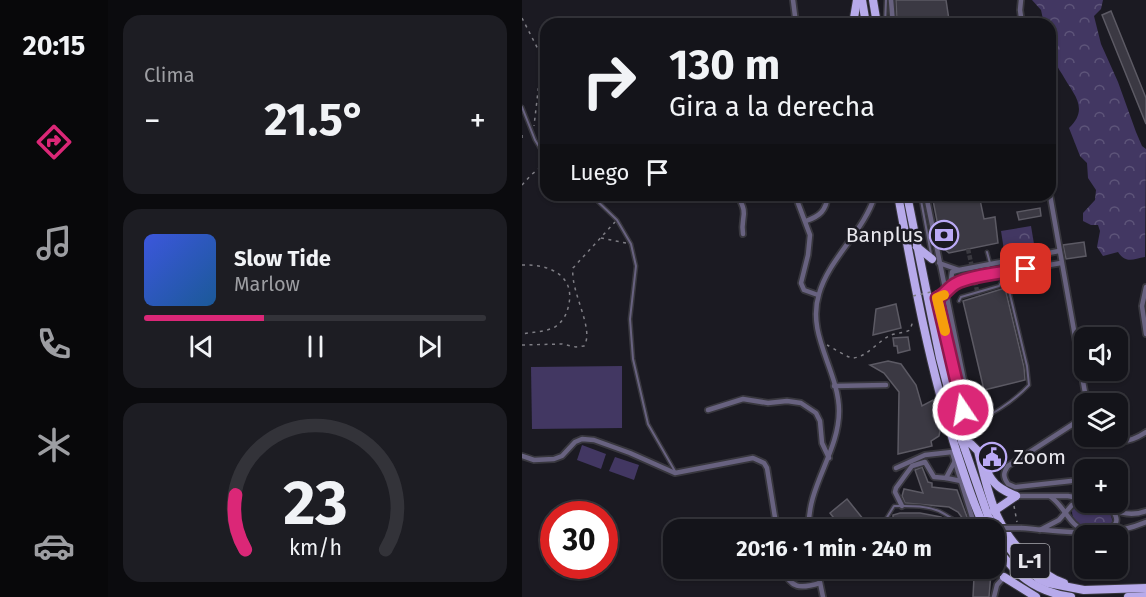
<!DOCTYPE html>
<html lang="es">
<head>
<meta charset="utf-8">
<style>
	:root { --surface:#14141a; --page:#1d1d23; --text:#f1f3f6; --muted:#9d9ea2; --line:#333339; --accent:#db2777 }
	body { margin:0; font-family:"Fira Sans",sans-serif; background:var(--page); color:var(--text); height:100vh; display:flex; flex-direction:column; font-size:22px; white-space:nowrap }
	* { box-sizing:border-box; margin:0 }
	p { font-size:20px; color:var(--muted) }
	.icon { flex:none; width:33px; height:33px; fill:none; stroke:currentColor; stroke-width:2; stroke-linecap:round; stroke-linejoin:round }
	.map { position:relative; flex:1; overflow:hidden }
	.sheet { display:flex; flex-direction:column; gap:15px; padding:15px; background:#0b0b0e; width:414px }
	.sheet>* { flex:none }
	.top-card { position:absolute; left:18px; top:18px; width:516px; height:183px; border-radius:18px; box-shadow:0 2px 4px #0004,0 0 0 2px var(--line); background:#14141a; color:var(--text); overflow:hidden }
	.buttons { position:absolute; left:552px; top:327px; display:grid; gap:12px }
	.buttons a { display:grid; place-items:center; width:54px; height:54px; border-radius:12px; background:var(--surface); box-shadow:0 2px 4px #0004,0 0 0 2px var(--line); font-size:30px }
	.speed { position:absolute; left:18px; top:501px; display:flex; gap:12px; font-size:30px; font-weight:700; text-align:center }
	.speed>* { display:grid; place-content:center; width:78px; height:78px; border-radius:50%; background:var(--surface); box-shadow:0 2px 4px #0004,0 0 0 2px var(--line); line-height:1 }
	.speed .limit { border:9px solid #d22; background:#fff; color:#111 }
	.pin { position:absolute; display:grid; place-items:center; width:51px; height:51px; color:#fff; margin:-26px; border-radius:12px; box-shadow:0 3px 9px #0006 }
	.me { position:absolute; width:66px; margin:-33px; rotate:348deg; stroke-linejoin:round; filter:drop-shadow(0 0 4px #0008) }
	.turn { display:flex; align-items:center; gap:21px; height:126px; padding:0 30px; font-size:27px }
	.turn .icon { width:78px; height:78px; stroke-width:2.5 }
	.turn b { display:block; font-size:42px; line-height:51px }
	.then { display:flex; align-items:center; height:57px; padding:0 30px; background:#0003; gap:12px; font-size:22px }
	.big { font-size:45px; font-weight:700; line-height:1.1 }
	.sheet .card { flex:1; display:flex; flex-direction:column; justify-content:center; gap:9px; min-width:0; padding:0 21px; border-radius:18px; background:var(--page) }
	.sheet .dial { align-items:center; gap:0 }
	.dial svg { height:156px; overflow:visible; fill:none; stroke:var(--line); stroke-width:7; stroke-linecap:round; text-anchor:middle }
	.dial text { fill:var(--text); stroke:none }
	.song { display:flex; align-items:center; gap:18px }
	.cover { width:72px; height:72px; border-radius:9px; background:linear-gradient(135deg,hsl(230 70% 55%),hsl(210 70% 35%)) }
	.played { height:6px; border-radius:3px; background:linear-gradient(90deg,var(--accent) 35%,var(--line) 35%) }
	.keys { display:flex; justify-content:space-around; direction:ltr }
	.heat { display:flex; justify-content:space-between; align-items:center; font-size:33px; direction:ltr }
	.trip { position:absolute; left:141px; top:519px; width:342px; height:60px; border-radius:18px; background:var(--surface); box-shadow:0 2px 4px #0004,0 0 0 2px var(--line); font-weight:700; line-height:60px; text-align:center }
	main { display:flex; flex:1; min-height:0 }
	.menu { display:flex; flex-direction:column; width:108px; justify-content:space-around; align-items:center; background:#08080a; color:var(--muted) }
	.menu .icon { width:42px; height:42px }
	.menu .on { color:var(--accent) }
	.menu b { font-size:27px; color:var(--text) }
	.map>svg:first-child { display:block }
	.forest { fill:url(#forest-crowns) }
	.pitch { fill:#423762 }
	.building { fill:#3b3943; stroke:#5c5a64; stroke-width:1.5 }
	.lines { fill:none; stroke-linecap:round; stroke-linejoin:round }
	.street-tunnel { stroke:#3a3940; stroke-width:4.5; stroke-dasharray:4.5 2; stroke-linecap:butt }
	.lane-casing { stroke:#38373e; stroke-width:5 }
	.street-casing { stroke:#38373e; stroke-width:8 }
	.primary-casing { stroke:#38373e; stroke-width:10 }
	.path { stroke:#7f7e85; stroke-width:1.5; stroke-dasharray:3 4.5; stroke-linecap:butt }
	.lane { stroke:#686280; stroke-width:2 }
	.street { stroke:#686280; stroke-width:4.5 }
	.primary { stroke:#b7aaea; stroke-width:8 }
	.street-bridge-casing { stroke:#38373e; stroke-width:8; stroke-linecap:butt }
	.path-bridge { stroke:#7f7e85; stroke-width:1.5; stroke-dasharray:3 4.5; stroke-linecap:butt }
	.street-bridge { stroke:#686280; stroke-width:4.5 }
	.route-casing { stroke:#8e194d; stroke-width:15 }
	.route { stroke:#db2777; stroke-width:10 }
	.slow { stroke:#f59e0b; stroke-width:10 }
	.labels { text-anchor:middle; stroke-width:5; stroke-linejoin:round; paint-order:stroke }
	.shield { fill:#1b1a22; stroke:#aaaab0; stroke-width:1.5 }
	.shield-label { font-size:20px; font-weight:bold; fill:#e8e7ed }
	.poi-label { font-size:21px; fill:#e8e7ed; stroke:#1b1a22; text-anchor:end }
</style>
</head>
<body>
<main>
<nav class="menu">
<b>20:15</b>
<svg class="icon on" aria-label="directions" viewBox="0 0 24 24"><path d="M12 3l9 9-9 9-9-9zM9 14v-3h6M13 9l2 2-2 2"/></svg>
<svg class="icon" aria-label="music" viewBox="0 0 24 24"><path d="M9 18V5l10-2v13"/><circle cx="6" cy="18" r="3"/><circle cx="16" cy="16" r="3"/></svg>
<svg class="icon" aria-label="phone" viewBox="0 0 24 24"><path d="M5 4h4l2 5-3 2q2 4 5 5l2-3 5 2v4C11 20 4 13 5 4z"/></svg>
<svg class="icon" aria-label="climate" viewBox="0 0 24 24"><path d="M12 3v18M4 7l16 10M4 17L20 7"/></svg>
<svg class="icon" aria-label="car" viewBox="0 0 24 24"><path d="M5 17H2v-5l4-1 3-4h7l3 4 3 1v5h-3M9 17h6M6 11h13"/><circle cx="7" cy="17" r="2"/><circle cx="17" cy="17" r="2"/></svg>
</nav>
<section class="sheet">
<div class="card"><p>Clima</p>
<div class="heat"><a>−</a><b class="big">21.5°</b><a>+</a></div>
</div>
<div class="card">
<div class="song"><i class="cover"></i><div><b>Slow Tide</b><p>Marlow</p></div></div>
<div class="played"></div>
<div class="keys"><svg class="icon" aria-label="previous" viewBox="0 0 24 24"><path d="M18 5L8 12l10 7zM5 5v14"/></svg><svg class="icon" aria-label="pause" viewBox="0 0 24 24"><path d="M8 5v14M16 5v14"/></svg><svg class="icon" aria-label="next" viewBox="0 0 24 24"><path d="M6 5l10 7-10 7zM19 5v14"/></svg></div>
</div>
<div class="card dial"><svg viewBox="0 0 100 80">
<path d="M14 69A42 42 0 1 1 86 69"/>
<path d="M14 69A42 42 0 0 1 9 41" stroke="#db2777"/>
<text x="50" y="56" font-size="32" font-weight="700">23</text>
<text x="50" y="72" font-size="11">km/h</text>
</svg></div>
</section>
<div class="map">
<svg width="624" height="597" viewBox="0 0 624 597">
	<defs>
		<pattern id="forest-crowns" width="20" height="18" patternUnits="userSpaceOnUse" patternTransform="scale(1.5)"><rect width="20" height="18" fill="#423762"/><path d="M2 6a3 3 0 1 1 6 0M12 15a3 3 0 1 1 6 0" fill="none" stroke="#5d5479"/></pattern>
	</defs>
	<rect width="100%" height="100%" fill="#1b1a22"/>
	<g class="forest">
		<path d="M510,0H581L579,9L572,16L579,44L596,82L614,132L620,146L624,149L623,257C611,259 604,264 596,252L581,256L575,247L578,231L576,225H569L561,221V213L573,200L574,190L566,178L565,163L558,156L547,128C568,108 551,94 540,74C536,69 534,63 532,57H528V24H522L519,10Z"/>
		<polygon points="509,226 512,244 482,250 479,231"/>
		<path d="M560,503L565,504L589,515L591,524C577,534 549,531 550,509Z"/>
	</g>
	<g class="pitch">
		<polygon points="100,366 100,428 10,429 9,367"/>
		<polygon points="60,445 84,454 79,469 55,460"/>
		<polygon points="93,457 117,465 112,480 87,471"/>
	</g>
	<g class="building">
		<polygon points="374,0 424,0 427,20 402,24 375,24"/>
		<polygon points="589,11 624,98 624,124 580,15"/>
		<polygon points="410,195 457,195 462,219 473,217 476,243 427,253 420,247"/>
		<polygon points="518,208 519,216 497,220 495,212"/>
		<polygon points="562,242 564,256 544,259 541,245"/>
		<polygon points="483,288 502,367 503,380 462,390 441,301"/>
		<polygon points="374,304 379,328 351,335 354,309"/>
		<polygon points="386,337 388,350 376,353 375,346 372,346 371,338"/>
		<polygon points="366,361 379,364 394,385 400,406 411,400 419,426 417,436 409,441 410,446 376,454 377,392 362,373 348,365"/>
		<polygon points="468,447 475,455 469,460 463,451"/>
		<polygon points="400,467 406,482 410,483 410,487 435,490 445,517 441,519 436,512 427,507 383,503 380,496 382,489 401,493 393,470"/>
		<polygon points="325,499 350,530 321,530 308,513"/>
		<polygon points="378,513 398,513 419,517 438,530 371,530 371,515"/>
		<polygon points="453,568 465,568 464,572 469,573 467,597 451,597 452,577 450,570"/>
	</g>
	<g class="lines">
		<polyline class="street-tunnel" points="446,249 456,295"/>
		<g class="lane-casing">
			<g id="lane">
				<polyline points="363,24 364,0"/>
				<polyline points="0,107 13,140 24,158"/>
				<polyline points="69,195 95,220 109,244 114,266 108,319 111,359 126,424 154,473"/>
				<polyline points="398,195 409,254"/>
				<polyline points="463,274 468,263 465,252"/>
				<polyline points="437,301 439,297 477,286 480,281"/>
				<path d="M446,426C469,415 489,404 507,385L505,366L485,282L480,279"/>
				<path d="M362,530L364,519L372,506C388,506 402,505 417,511C431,518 435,524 452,527"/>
			</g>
		</g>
		<g class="street-casing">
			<g id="street">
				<polyline points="271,0 274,24"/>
				<polyline points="369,0 371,24"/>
				<polyline points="499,0 498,10 500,24"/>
				<path d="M215,195C228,216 218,216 221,234"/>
				<polyline points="273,195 288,235 286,255 279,283 282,290 296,295"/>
				<polyline points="404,195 449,415"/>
				<polyline points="528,195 565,404"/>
				<path d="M284,221C298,216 304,211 306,195"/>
				<polyline points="537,251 437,270 430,272 429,280 433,281 539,263"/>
				<polyline points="417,263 437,270"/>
				<polyline points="624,287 620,306 624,334"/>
				<path d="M412,299C423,296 427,287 437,282"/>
				<polyline points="415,299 449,444"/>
				<polyline points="312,386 364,385"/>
				<polyline points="186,410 221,399 246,403 265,401 279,403 294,413 298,421 300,443 307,458"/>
				<path d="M584,436C597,446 612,440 624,432"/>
				<polyline points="0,456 12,460 32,459 40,456 53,442 60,439 72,440 108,453 153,473 231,458 242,463 245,468 255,530"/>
				<polyline points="374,468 403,455 430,452 454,530"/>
				<polyline points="424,478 439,481"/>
				<path d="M549,481L493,487L486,484C481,477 481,473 486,466L562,417"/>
				<polyline points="494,496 546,496 562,499"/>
				<path d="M529,497C543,507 547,525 564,532"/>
				<path d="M574,502C591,510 605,518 624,511"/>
				<polyline points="380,506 373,492 374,488 390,466 403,462 412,477 424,478 433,461"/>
				<path d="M499,528C542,531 583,540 624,522"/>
				<path d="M287,530C284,487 317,453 317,411C317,371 284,335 297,294C307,258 342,232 353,195"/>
				<polyline points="518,530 537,520 550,505 562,500"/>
				<path d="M584,531C593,527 599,520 590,511"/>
				<path d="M260,568C269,589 278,589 298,583"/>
				<polyline points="295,568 301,597"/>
				<polyline points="472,597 475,585 482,577 472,564"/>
			</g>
		</g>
		<g class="primary-casing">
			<g id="primary">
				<polyline points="340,0 344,24"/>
				<polyline points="351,0 355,24"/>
				<polyline points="331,24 335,0"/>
				<path d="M376,195C392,282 408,369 435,453C444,479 451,505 464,530"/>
				<polyline points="385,195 418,358 440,441 466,516 476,534 495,558 517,579 526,583 562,590 624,588"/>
				<polyline points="395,247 410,259"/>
				<path d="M440,441L449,444L456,451C468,499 472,528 511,563C520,571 529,579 542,583"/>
				<path d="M465,471C471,485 480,490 494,496"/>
				<polyline points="472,511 494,496"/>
				<path d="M472,544C494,575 511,591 549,597"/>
				<polyline points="482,577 514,597"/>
				<polyline points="606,597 624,596"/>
			</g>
		</g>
		<g class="path">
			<polyline points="0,18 20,57 12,126"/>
			<polyline points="0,135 0,138"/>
			<polyline points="0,185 9,175 24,163"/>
			<polyline points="79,238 104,243"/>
			<path d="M0,265C27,264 55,275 46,308C44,316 40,322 33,327C23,332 11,332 0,334"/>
			<path d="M0,345L40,344L54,347L62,346C73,329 48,292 51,268L93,222"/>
			<path d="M305,345C311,348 326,358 331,358C345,357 356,341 369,335C375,333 382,333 388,330L391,321"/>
			<polyline points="492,506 495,522"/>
		</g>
		<use href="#lane" class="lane"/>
		<use href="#street" class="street"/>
		<use href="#primary" class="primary"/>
		<g class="street-bridge-casing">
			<polyline id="street-bridge" points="459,528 499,528"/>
		</g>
		<polyline class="path-bridge" points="391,296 418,290"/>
		<use href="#street-bridge" class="street-bridge"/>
	</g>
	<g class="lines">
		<g class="route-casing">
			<path id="route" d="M441,410L415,298C423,295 426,288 433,284C449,275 485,272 504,269"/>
		</g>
		<use href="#route" class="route"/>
		<polyline class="slow" points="422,295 415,298 423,331"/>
	</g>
	<defs>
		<g id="bank-ring" transform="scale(1.5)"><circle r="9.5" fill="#1b1a22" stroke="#bbaaf6" stroke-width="1.5"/><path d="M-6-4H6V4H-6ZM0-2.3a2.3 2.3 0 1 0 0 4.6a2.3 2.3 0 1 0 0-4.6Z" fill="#bbaaf6"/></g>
		<g id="civic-ring" transform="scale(1.5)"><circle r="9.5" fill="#1b1a22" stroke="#bbaaf6" stroke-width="1.5"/><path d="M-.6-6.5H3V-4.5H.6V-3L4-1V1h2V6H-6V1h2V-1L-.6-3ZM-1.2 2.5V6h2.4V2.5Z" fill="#bbaaf6"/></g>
	</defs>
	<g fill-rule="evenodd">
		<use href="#bank-ring" x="422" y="235"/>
		<use href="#civic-ring" x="470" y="457"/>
	</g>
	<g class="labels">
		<rect class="shield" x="488.5" y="544" width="39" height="34" rx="4.5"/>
		<g class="shield-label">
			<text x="508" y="568">L-1</text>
		</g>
		<g class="poi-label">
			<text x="401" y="242">Banplus</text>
			<text x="491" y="464" text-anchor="start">Zoom</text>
		</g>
	</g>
</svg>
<div class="buttons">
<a><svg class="icon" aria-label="sound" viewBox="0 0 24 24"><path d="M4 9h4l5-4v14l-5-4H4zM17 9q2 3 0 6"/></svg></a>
<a><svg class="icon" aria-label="layers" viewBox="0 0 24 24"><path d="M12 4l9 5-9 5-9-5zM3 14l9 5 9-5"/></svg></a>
<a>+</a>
<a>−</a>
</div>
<div class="speed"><div class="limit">30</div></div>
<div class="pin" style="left:504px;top:269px;background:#d93025"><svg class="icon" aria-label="arrive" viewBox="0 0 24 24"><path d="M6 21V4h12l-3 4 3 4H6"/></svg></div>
<svg class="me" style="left:441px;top:410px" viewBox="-20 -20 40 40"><circle r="17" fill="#db2777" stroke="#fff" stroke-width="3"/><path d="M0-11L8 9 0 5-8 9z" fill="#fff"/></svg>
<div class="trip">20:16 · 1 min · 240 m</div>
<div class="top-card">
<div class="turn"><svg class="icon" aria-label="right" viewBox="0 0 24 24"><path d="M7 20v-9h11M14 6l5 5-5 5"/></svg><div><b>130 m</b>Gira a la derecha</div></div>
<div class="then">Luego<svg class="icon" aria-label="arrive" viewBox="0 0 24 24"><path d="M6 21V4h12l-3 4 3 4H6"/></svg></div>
</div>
</div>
</main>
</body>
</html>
